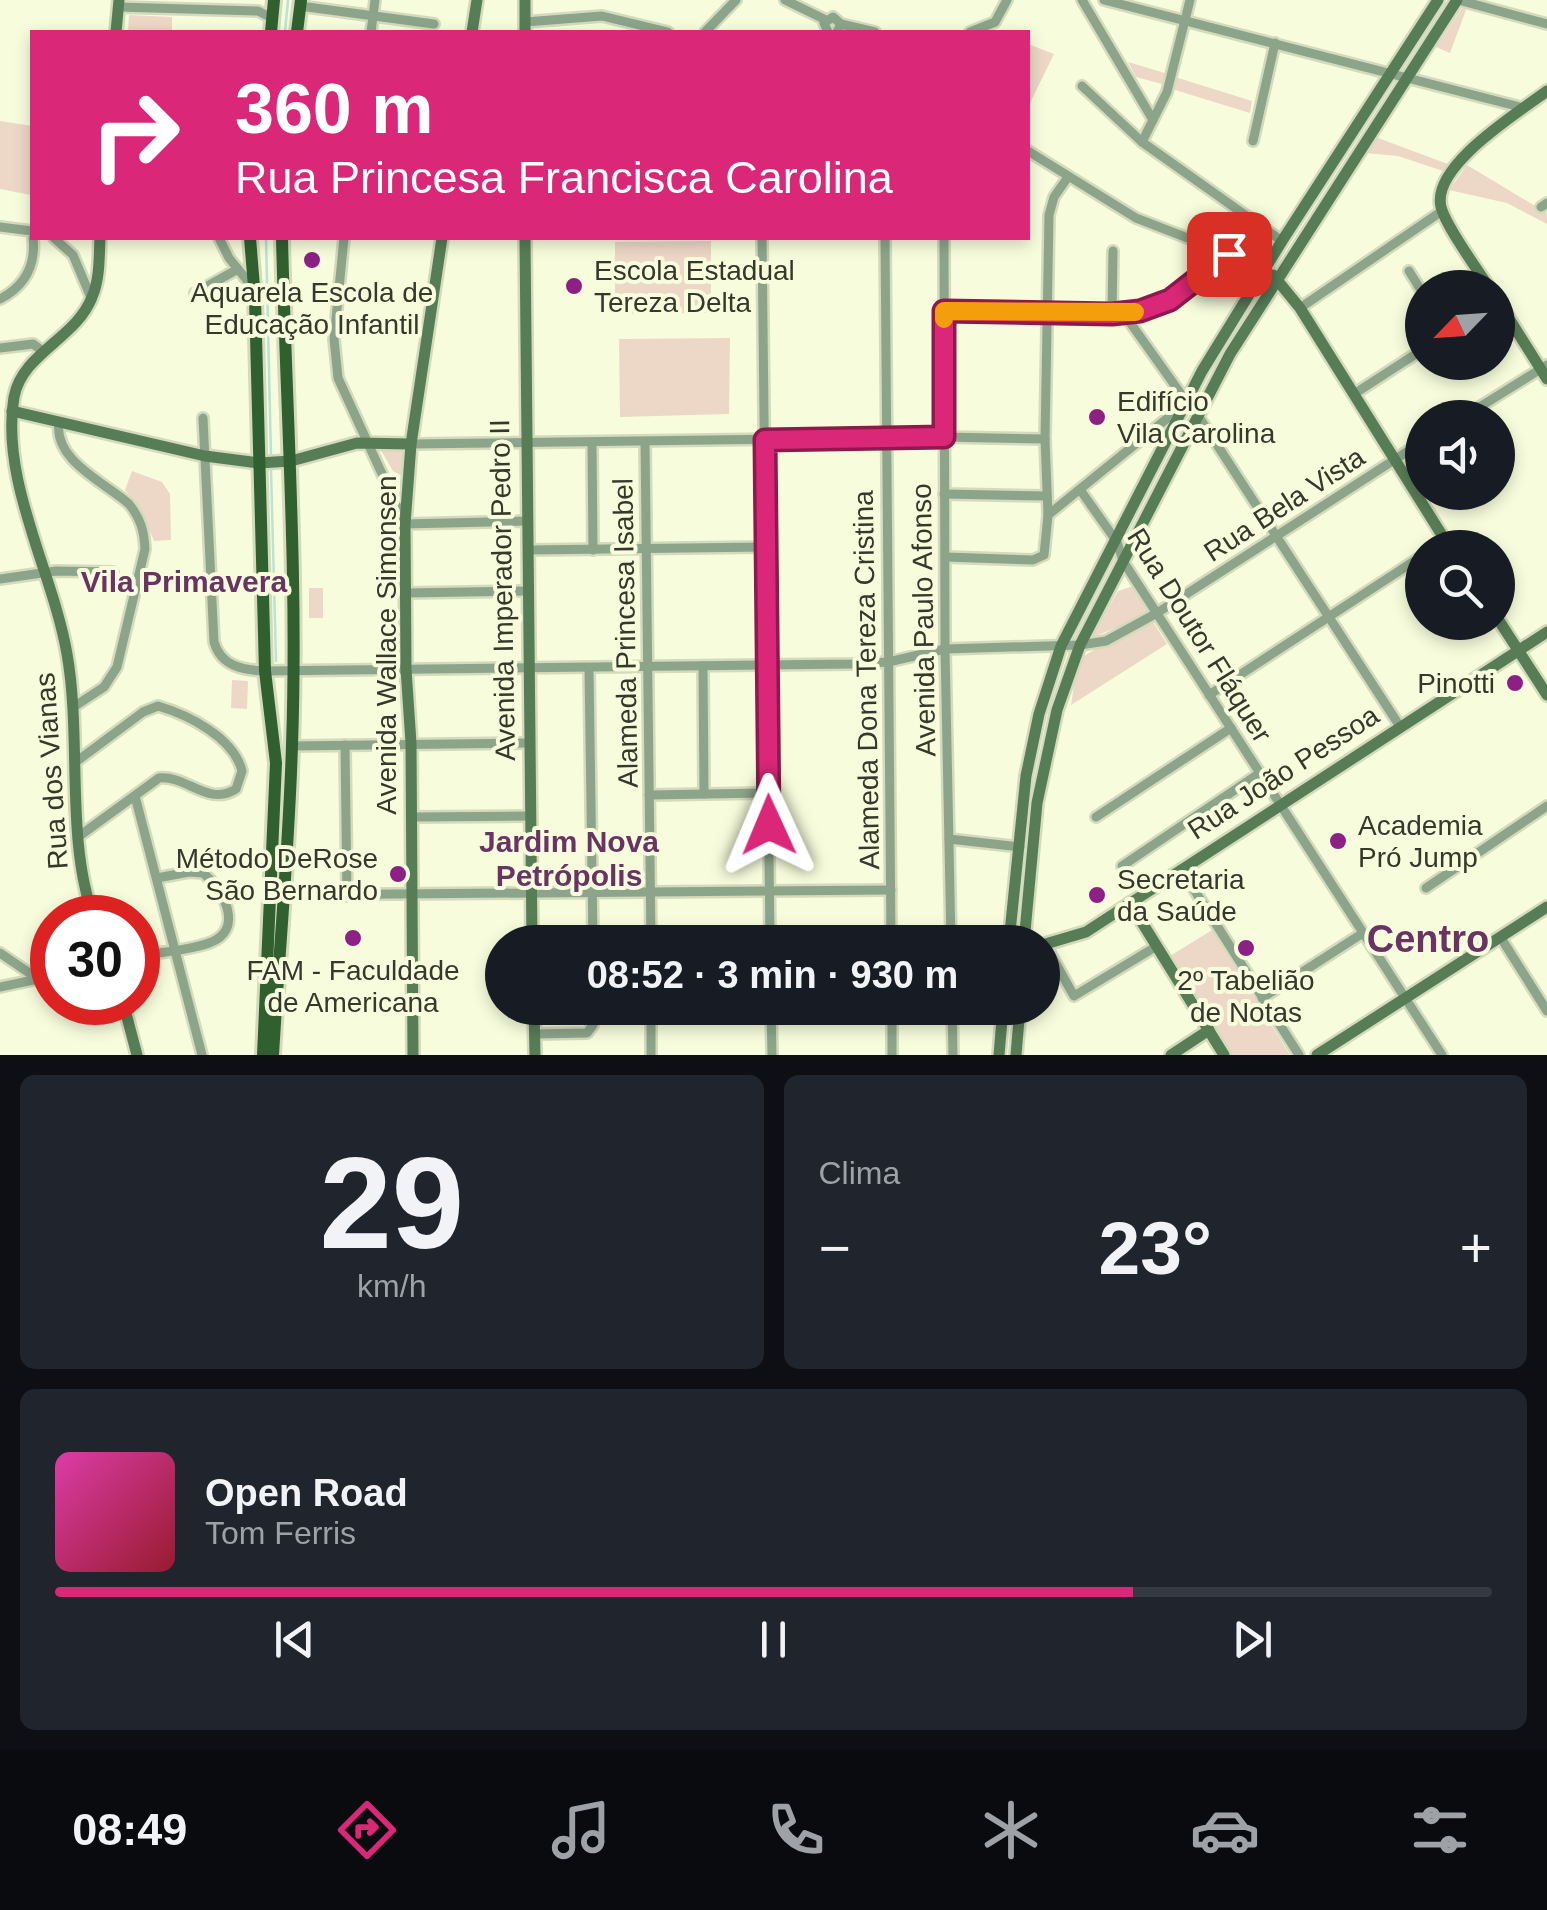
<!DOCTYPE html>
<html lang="pt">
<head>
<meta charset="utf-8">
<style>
	:root { --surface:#171b24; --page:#20242c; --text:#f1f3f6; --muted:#9ea1a6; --line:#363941; --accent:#db2777 }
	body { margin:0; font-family:Arial,sans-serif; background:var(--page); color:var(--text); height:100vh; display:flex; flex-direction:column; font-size:38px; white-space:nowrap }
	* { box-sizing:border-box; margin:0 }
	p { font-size:32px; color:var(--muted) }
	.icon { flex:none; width:55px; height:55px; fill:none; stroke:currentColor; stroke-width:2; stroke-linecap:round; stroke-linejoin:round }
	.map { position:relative; height:1055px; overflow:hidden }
	.drawer { display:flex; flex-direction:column; gap:20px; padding:20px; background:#0d0f14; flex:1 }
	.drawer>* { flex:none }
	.banner { position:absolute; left:30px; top:30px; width:1000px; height:210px; border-radius:0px; box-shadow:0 5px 15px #0003; background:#db2777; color:#fff; overflow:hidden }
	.needle { width:65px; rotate:245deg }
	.controls { position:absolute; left:1405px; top:270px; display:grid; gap:20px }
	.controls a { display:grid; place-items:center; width:110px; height:110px; border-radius:50%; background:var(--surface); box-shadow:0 5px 15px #0003; font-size:50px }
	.speed { position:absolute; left:30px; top:895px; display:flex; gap:20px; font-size:50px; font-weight:700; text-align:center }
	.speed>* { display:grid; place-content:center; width:130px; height:130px; border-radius:50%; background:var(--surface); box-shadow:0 5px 15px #0003; line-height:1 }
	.speed .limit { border:15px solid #d22; background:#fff; color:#111 }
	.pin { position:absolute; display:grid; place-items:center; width:85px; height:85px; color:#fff; margin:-42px; border-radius:20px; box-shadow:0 5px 15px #0006 }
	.me { position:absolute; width:110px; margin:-55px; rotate:359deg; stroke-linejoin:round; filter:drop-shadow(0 0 8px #0008) }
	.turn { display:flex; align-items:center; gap:35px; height:210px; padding:0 40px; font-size:45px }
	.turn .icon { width:130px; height:130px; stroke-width:2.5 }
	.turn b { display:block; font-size:70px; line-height:85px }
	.big { font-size:75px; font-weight:700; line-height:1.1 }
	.drawer .widget { flex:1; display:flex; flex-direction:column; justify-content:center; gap:15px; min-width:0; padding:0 35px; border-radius:15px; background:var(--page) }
	.drawer .dial { align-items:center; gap:0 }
	.dial b { font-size:130px; line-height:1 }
	.song { display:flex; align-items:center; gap:30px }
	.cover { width:120px; height:120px; border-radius:15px; background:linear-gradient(135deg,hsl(320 70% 55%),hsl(350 70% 35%)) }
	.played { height:10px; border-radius:5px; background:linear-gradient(90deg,var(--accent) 75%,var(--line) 75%) }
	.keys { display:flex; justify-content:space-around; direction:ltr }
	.heat { display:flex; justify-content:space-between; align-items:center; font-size:55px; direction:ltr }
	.drawer .tiles { flex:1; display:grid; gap:20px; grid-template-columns:1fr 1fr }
	.widget:last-child { grid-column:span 2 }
	.trip { position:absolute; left:485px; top:925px; width:575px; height:100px; border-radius:50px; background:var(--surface); box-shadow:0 5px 15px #0003; font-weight:700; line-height:100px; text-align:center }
	.menu { display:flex; height:160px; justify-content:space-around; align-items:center; background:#090b0e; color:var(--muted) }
	.menu .icon { width:70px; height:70px }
	.menu .current { color:var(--accent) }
	.menu b { font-size:45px; color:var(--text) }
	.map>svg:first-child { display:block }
	.green { fill:#edd7c7 }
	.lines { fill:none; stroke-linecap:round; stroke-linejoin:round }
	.stream { stroke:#b9e3d5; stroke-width:2.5 }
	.street-casing { stroke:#d4dabc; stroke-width:14 }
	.secondary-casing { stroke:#d4dabc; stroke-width:16 }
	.primary-casing { stroke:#d4dabc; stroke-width:18 }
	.street { stroke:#8ca58a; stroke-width:9 }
	.secondary { stroke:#577d56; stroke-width:11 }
	.primary { stroke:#316030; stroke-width:12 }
	.route-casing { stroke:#8e194d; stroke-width:25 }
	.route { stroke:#db2777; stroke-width:18 }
	.slow { stroke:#f59e0b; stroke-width:18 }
	.poi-dot { fill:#8c2085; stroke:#f7fddc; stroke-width:4 }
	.labels { text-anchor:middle; stroke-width:8; stroke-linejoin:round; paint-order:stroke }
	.poi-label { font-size:28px; fill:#36382b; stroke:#f7fddc; text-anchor:start }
	.street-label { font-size:28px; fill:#36382b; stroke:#f7fddc }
	.neighbourhood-label { font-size:30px; font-weight:bold; fill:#693464; stroke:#f7fddc }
	.district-label { font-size:38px; font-weight:bold; fill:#693464; stroke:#f7fddc }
</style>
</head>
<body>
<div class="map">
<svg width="1547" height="1055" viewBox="0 0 1547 1055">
	<rect width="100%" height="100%" fill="#f7fddc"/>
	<g class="green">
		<polygon points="1462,8 1466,10 1450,53 1436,47"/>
		<polygon points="129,15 172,17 172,32 128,32"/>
		<polygon points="1028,44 1054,54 1029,105 1028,104"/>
		<polygon points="1128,62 1165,73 1162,84 1136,77"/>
		<polygon points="1175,77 1252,101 1250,113 1172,89"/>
		<path d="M0,121L32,126C33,151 28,170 31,195L0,189Z"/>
		<polygon points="1378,138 1448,164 1443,171 1398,156 1365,153"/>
		<polygon points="1467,165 1547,213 1547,224 1507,203 1449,190"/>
		<polygon points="711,241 711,313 615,314 615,242"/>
		<polygon points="730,338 729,414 620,417 619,339"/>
		<polygon points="379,447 406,448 404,477 393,471"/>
		<polygon points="132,471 162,482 170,494 171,540 154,541 141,510 125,490"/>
		<polygon points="1134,586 1152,613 1091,638 1118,591"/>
		<rect x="309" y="588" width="14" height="30"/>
		<path d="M1153,622L1167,644L1071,705C1074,690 1074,670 1082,658C1087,651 1141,629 1153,622Z"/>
		<polygon points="232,680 248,681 247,709 231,708"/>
		<polygon points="1212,930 1290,1055 1232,1055 1170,956"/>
	</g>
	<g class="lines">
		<g class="stream">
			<polyline points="285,32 288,0"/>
			<polyline points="266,238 271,456"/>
			<polyline points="271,469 276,661"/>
		</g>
		<g class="street-casing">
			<g id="street">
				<polyline points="785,0 826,20"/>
				<polyline points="1082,0 1153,120"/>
				<polyline points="1104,0 1524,108"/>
				<polyline points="1458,0 1547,24"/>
				<polyline points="300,6 434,24"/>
				<polyline points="118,7 258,11 272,18"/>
				<polyline points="525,22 602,16 668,32"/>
				<polyline points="841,24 875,32"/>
				<polyline points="371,32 375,0"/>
				<polyline points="705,32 736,0"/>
				<polyline points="828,32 824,23 833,17 841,24 837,32"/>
				<polyline points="970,32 995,22 1007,0"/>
				<polyline points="1082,86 1142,142 1282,241"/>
				<polyline points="1253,141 1275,43"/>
				<polyline points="1142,142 1167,92 1190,0"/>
				<polyline points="1028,151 1136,218 1265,268"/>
				<polyline points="1541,207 1547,203"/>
				<polyline points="0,227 32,231"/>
				<polyline points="54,238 73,255 92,300"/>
				<polyline points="219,238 229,258 250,284"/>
				<polyline points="344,238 334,339 338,378 405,524 528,521"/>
				<polyline points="762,238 770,942"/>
				<polyline points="885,238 891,942"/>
				<polyline points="944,238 945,649 951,942"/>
				<polyline points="1409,271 1422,292"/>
				<polyline points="195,293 238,269"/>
				<path d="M0,299C25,286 36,266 33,238"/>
				<polyline points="1300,308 1442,211"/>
				<polyline points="945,311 1112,314 1140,311 1170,300 1229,254"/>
				<polyline points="1112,314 1113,251"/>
				<polyline points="1124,314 1186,401"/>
				<polyline points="0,348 33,344 44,352"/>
				<polyline points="1354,394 1422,350"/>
				<polyline points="1197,414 1399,725"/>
				<path d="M203,418L214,642C221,666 242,670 265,671L853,664L888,662L945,649L1080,645L1106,641L1157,613L1422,442"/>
				<polyline points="1462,418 1547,365"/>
				<path d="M59,422C53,460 104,482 129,504C141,519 144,531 145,549L117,667L104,687L75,706"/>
				<polyline points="645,442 651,942"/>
				<polyline points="592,443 593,550"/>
				<polyline points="411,444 944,437 1045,439"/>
				<polyline points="1081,491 1117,542 1123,561 1442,1055"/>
				<polyline points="944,494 1047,496"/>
				<polyline points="1048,515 1180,408"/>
				<polyline points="528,550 766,547"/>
				<polyline points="946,557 1033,560 1044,555 1048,515 1045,439 1049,215 1054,197 1068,177"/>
				<polyline points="0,579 56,571 113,572"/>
				<polyline points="406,593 528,591"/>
				<polyline points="703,666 704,794"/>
				<polyline points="589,668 593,942"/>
				<polyline points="1209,695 1422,556"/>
				<polyline points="345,745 347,896"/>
				<polyline points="292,746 529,743"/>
				<path d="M77,761L143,712L158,706C189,715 234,738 242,771L236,789C208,807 187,775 159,778L78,837"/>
				<polyline points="649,795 769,793"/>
				<polyline points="135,796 202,1055"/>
				<polyline points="412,817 530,816"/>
				<polyline points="1096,817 1231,728"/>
				<polyline points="949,839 1020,847"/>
				<polyline points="1122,866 1260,773"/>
				<polyline points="1181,869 1299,1055"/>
				<polyline points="1426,888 1547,806"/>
				<polyline points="279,895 891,890"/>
				<polyline points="1501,938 1547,1011"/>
				<polyline points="1045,944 1074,996 1157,946"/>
				<polyline points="0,953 38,979 52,976"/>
				<path d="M138,956C160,952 187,951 209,943C246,930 223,889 203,873L189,872L157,878"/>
				<polyline points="0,987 38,979"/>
				<polyline points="1262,998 1363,933"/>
				<polyline points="651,1008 651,1055"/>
				<polyline points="771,1008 772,1055"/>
				<polyline points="892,1008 892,1055"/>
				<polyline points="952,1008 953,1055"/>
				<polyline points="535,1034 587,1033 593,1025 594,1008"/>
			</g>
		</g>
		<g class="secondary-casing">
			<g id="secondary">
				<polyline points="116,32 119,0"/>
				<polyline points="472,32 477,0"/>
				<polyline points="525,32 525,0"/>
				<polyline points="525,238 532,942"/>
				<polyline points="1273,275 1300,308 1450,548"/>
				<path d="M1489,288C1477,268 1446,227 1441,207C1431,166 1518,113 1547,91"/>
				<polyline points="1498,301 1547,379"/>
				<polyline points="12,411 205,456 259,463 291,461 357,443 411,444"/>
				<polyline points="1498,619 1547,695"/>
				<polyline points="1130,903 1224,1055"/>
				<path d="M94,918C65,840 82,738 67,654C53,572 0,481 14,397C23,352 76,339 92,297C100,279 99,257 100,238"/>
				<polyline points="1009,942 1026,776 1039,714 1061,646 1202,371 1282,241 1438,0"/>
				<polyline points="1024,942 1037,803 1057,710 1080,645 1230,354 1457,0"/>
				<polyline points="1042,945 1086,932 1547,632"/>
				<polyline points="123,1002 137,1055"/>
				<polyline points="534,1008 535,1055"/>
				<polyline points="413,1055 411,743 406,669 405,524 411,444 442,238"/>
				<polyline points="999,1055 1003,1008"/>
				<polyline points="1016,1055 1020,1008"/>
				<polyline points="1171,1055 1209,1030"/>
				<polyline points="1317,1055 1547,907"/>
			</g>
		</g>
		<g class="primary-casing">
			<g id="primary">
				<polyline points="271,32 274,0"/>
				<polyline points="297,32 301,0"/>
				<polyline points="250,238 255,299 265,671 276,763 263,1055"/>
				<path d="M273,1055C279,952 289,848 292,745C298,576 286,407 282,238"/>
			</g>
		</g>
		<use href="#street" class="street"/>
		<use href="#secondary" class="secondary"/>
		<use href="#primary" class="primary"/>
	</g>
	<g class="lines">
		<g class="route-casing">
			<polyline id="route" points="769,825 765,440 944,437 944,311 1112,314 1140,311 1170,300 1229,254"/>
		</g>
		<use href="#route" class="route"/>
		<polyline class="slow" points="944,319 944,311 1135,312"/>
	</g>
	<g class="poi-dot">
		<circle cx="312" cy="260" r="10"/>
		<circle cx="574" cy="286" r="10"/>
		<circle cx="1097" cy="417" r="10"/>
		<circle cx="1515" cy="683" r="10"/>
		<circle cx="1338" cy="841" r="10"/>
		<circle cx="398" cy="874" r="10"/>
		<circle cx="1097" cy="895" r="10"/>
		<circle cx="353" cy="938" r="10"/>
		<circle cx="1246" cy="948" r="10"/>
	</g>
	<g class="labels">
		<g class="poi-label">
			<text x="594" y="280">Escola Estadual<tspan x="594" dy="32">Tereza Delta</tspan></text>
			<text x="312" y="302" text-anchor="middle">Aquarela Escola de<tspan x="312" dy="32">Educação Infantil</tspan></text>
			<text x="1117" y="411">Edifício<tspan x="1117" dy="32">Vila Carolina</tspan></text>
			<text x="1495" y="693" text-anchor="end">Pinotti</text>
			<text x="1358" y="835">Academia<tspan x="1358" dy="32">Pró Jump</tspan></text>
			<text x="378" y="868" text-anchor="end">Método DeRose<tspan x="378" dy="32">São Bernardo</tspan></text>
			<text x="1117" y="889">Secretaria<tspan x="1117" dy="32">da Saúde</tspan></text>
			<text x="353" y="980" text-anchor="middle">FAM - Faculdade<tspan x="353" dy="32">de Americana</tspan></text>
			<text x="1246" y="990" text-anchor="middle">2º Tabelião<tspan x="1246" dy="32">de Notas</tspan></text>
		</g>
		<g class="street-label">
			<text transform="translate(1284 504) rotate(-33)" y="10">Rua Bela Vista</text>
			<text transform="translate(502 590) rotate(-91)" y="10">Avenida Imperador Pedro II</text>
			<text transform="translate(923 620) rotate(-91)" y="10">Avenida Paulo Afonso</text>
			<text transform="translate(625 633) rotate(-91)" y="10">Alameda Princesa Isabel</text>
			<text transform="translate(1200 635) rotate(58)" y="10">Rua Doutor Fláquer</text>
			<text transform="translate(386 645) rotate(-90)" y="10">Avenida Wallace Simonsen</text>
			<text transform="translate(866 680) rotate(-91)" y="10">Alameda Dona Tereza Cristina</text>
			<text transform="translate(51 771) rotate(-94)" y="10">Rua dos Vianas</text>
			<text transform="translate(1283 772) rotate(-33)" y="10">Rua João Pessoa</text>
		</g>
		<g class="neighbourhood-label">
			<text x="184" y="592">Vila Primavera</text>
			<text x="569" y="852">Jardim Nova<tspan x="569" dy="34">Petrópolis</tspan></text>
		</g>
		<g class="district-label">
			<text x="1428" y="952">Centro</text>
		</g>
	</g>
</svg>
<div class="controls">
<a><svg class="needle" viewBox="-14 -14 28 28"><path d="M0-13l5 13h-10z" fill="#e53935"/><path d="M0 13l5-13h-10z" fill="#9ea1a6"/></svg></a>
<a><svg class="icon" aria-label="sound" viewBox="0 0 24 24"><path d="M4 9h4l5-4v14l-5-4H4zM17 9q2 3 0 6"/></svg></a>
<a><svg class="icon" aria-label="search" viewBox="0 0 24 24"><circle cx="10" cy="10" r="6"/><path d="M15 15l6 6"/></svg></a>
</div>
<div class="speed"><div class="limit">30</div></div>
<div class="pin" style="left:1229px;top:254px;background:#d93025"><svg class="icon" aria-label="arrive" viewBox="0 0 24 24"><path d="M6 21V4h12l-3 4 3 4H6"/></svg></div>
<svg class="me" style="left:769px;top:825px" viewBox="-20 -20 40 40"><path d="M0-17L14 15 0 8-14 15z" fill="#db2777" stroke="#fff" stroke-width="4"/></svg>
<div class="trip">08:52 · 3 min · 930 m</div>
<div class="banner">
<div class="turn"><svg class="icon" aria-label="right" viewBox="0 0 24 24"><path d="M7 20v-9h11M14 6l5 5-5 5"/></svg><div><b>360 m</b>Rua Princesa Francisca Carolina</div></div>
</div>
</div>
<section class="drawer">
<div class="tiles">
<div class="widget dial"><b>29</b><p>km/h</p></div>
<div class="widget"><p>Clima</p>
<div class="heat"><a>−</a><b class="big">23°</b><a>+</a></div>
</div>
<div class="widget">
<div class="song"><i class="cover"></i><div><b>Open Road</b><p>Tom Ferris</p></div></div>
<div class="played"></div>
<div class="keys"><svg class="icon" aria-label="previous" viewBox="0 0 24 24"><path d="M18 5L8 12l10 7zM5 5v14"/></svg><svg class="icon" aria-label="pause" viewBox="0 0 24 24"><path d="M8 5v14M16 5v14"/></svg><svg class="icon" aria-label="next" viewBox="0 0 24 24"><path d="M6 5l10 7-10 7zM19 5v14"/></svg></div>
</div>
</div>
</section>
<nav class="menu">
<b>08:49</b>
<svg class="icon current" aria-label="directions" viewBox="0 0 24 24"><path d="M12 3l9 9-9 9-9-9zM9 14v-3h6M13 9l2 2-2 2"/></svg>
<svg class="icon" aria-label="music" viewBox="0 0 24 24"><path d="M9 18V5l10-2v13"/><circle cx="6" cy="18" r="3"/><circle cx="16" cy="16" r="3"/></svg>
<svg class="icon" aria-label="phone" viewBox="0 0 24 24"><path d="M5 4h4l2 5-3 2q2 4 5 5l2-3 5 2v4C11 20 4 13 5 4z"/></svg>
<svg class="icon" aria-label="climate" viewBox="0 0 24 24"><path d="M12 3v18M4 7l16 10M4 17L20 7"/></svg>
<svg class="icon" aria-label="car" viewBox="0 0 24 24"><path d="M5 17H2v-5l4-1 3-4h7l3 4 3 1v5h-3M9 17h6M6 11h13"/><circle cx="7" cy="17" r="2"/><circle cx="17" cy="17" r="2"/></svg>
<svg class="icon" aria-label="filters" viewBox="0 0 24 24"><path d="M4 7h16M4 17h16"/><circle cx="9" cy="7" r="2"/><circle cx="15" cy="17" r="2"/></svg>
</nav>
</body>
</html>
